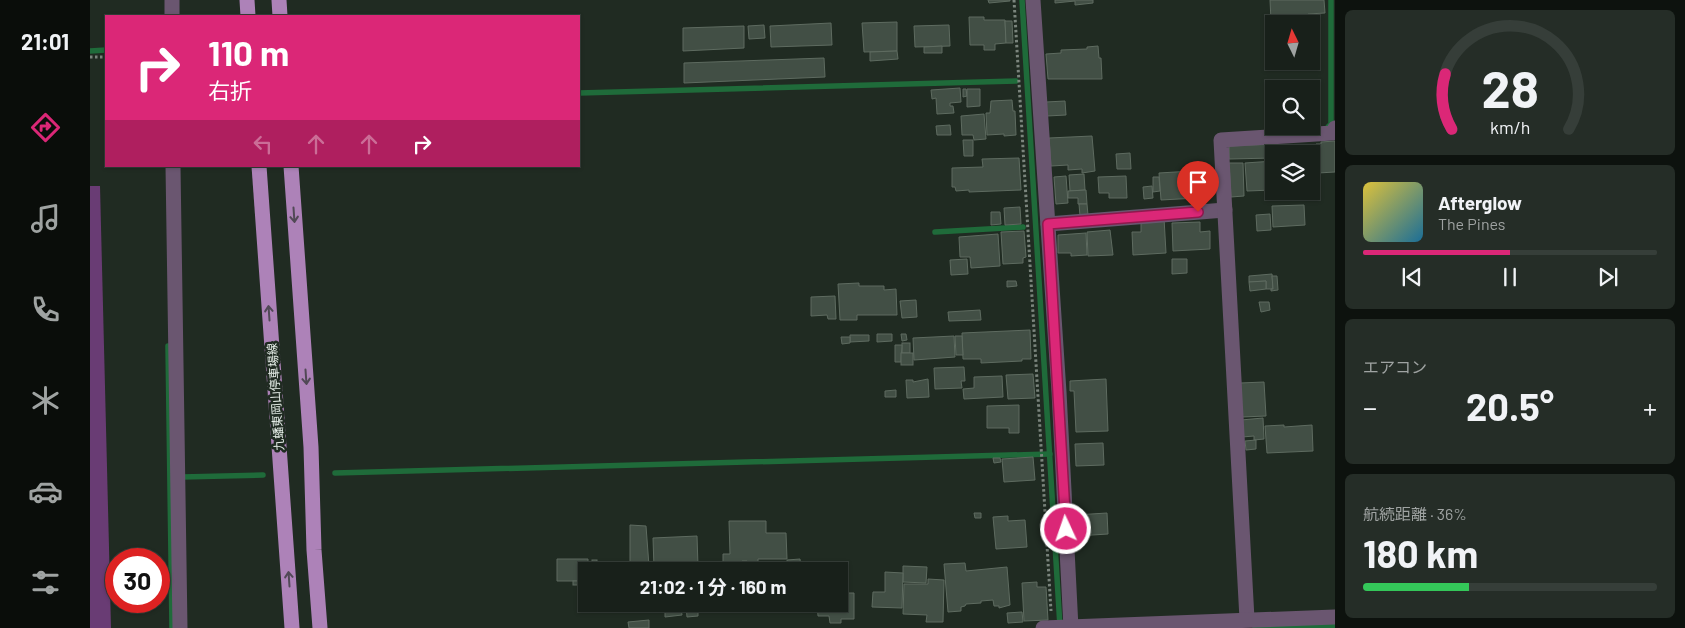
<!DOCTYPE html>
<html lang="ja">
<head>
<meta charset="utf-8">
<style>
	:root { --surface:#18201a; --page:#252d27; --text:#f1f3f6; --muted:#9fa3a2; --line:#363e39; --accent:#db2777 }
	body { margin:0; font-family:Barlow,"Noto Sans JP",sans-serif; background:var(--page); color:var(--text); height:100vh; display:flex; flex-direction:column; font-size:19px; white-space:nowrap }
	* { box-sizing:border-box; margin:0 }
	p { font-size:16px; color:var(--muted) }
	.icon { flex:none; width:28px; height:28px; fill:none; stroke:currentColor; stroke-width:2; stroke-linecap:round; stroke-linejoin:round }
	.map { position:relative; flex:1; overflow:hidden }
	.side { display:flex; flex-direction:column; gap:10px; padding:10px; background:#0d120e; width:350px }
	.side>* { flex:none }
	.top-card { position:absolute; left:15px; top:15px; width:475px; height:152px; border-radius:0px; box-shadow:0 1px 4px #0004,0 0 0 1px var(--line); background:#db2777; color:#fff; overflow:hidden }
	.needle { width:32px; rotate:355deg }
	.fabs { position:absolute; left:1175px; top:15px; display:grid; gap:10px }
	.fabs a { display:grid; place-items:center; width:55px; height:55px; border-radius:0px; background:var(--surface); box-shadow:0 1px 4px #0004,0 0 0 1px var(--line); font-size:25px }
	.speed { position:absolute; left:15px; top:548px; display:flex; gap:10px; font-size:25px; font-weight:700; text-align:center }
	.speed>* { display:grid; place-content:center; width:65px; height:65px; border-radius:50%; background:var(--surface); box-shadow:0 1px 4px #0004,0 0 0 1px var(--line); line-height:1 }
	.speed .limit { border:8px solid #d22; background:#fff; color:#111 }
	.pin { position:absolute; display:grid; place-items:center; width:42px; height:42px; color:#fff; margin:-51px -21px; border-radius:50% 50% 50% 0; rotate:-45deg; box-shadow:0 0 5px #0007 }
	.pin .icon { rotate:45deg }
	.me { position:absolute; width:55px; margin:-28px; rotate:357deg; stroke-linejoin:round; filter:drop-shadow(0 0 4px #0008) }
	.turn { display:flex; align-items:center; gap:18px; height:105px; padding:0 20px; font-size:22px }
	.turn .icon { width:65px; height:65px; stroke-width:2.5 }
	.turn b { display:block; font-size:35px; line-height:42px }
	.lanes { display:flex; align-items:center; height:48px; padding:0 20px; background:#0003; justify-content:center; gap:25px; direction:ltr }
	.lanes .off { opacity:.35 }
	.big { font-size:38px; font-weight:700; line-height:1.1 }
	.side .card { flex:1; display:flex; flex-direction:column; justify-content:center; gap:8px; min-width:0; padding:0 18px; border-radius:8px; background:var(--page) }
	.side .dial { align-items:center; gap:0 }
	.dial svg { height:130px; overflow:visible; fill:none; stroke:var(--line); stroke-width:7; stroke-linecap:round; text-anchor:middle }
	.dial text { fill:var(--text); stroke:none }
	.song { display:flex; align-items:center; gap:15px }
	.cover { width:60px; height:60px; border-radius:8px; background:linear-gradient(135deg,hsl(50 70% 55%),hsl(200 70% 35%)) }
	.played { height:5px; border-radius:2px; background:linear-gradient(90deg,var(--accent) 50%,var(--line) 50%) }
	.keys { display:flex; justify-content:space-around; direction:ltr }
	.heat { display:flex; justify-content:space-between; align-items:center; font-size:28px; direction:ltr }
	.charge { height:8px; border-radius:4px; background:linear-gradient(90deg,#34c759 36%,var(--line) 0) }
	.trip { position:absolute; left:488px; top:562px; width:270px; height:50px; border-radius:0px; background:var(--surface); box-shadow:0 1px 4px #0004,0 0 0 1px var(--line); font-weight:700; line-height:50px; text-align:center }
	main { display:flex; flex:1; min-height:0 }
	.dock { display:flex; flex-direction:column; width:90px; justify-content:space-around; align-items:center; background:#0a0d0a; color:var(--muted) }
	.dock .icon { width:35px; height:35px }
	.dock .current { color:var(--accent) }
	.dock b { font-size:22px; color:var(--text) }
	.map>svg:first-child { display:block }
	.green { fill:#693c74 }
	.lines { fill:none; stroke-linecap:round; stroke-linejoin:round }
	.stream { stroke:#1f6b3a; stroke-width:5.5 }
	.building { fill:#424f45; stroke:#5e6b60 }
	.path { stroke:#7b857d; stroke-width:3; stroke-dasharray:2.5 2.5; stroke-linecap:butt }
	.minor { stroke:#6a5670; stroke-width:15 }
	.major { stroke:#ad82b8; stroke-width:15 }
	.oneway { stroke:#514956 }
	.route-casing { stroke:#8e194d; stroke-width:12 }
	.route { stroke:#db2777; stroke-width:9 }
	.labels { text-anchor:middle; stroke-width:5; stroke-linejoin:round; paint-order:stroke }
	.street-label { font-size:12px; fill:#e6eee8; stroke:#202b22 }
</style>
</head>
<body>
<main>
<nav class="dock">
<b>21:01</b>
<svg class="icon current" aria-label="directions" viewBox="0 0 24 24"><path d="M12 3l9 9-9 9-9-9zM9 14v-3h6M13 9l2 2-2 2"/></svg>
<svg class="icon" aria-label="music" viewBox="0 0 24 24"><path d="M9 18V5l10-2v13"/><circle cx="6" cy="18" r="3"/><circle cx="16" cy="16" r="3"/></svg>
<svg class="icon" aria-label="phone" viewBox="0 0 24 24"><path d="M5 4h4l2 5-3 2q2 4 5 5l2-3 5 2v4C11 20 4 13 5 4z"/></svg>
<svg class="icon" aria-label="climate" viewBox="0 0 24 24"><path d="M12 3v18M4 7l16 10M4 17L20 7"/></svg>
<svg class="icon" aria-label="car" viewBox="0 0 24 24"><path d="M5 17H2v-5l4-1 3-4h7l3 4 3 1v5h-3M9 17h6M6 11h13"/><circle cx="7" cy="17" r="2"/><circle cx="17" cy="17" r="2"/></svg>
<svg class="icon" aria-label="filters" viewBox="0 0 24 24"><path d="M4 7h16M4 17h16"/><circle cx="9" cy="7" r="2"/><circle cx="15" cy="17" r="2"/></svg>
</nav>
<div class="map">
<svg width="1245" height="628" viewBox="0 0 1245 628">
	<rect width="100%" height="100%" fill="#202b22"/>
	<polygon class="green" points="0,186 10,186 21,628 0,628"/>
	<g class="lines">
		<g class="stream">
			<polyline points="932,0 970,627"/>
			<polyline points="0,51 16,50"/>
			<polyline points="489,93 926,81"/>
			<polyline points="1238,127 1241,124 1241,0"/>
			<polyline points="845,232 933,227"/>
			<polyline points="78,346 82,628"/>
			<polyline points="245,473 960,454"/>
			<polyline points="92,477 173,475"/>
			<polyline points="1165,628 1245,626"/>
		</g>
	</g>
	<g class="building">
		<polygon points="898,0 920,0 920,1 899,3"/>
		<polygon points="965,0 1003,0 1003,3 985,5 985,1 965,3"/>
		<polygon points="1180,0 1234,0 1235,13 1218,14 1219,23 1197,24 1197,21 1181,21"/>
		<polygon points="879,17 894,17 894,20 915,20 916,43 905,44 905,50 894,50 894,45 880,45"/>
		<polygon points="915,21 922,21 923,43 916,43"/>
		<polygon points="807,22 807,51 774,52 772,23"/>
		<polygon points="741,23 742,45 681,47 680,26"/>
		<polygon points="674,25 675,38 659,39 658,26"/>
		<polygon points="859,25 860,46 825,47 824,26"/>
		<polygon points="654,26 654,48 593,51 593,28"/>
		<polygon points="852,46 852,53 834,53 834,47"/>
		<polygon points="1008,46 1009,58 1011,58 1012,79 958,79 956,54 971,53 971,50 997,49 997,47"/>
		<polygon points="807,51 808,59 780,61 780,52"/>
		<polygon points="734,58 735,77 594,83 594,63"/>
		<polygon points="870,88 871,102 860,103 860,106 863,106 864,113 847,114 846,98 842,99 841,90"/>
		<polygon points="873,89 876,89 877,96 873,97"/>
		<polygon points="877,89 890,89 890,106 877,107"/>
		<polygon points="922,100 923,111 925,111 926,135 914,136 914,134 897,135 896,113 900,113 901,101"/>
		<polygon points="975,101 976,115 957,116 956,102"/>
		<polygon points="894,114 896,139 884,140 883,135 872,135 871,116"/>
		<polygon points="860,125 861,135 847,135 846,126"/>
		<polygon points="1002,136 1005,171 992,173 992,169 978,170 978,165 961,166 959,138"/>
		<polygon points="873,140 883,140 883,156 874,156"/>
		<polygon points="1245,141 1245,172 1228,173 1227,160 1221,160 1220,147 1226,146 1226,144 1231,144 1231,142"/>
		<polygon points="1186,144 1186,154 1184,154 1184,158 1139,159 1139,146"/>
		<polygon points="1040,153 1041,169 1027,169 1026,154"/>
		<polygon points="929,158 931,190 879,192 879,190 866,191 865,187 862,187 862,168 893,167 892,159"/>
		<polygon points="1184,161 1184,190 1157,191 1155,163"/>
		<polygon points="1139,163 1153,163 1154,196 1141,197"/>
		<polygon points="1119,170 1120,190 1107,191 1107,198 1071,200 1069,173"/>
		<polygon points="994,174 995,190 980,191 979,175"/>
		<polygon points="976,176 978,203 966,204 964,177"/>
		<polygon points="1036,176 1037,198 1019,198 1019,193 1009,193 1008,177"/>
		<polygon points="1063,177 1069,177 1070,191 1063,192"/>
		<polygon points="1224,185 1224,200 1211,200 1211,191 1221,191 1221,186"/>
		<polygon points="1062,186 1063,198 1054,199 1053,187"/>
		<polygon points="996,190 997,204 988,204 988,198 978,198 978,191"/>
		<polygon points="989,204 997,204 998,215 990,216"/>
		<polygon points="1214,205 1215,225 1183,227 1182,206"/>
		<polygon points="930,207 931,224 915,225 914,208"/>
		<polygon points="901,212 910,212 911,224 901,225"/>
		<polygon points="1180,214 1181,230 1167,231 1166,215"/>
		<polygon points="1074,218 1076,253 1043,255 1042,232 1051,232 1051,219"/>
		<polygon points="1110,222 1110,232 1120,231 1120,249 1083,251 1082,223"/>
		<polygon points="1020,230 1023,255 998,256 997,232"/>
		<polygon points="934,231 936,257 933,258 933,263 913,264 911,232"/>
		<polygon points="996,233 997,255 981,256 981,253 968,253 968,235"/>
		<polygon points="908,234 910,266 881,268 880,257 870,257 869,237"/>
		<polygon points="877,259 878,274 861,275 860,260"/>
		<polygon points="1082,259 1097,259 1097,273 1082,274"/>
		<polygon points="1182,274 1183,289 1176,289 1176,281 1159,282 1159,276"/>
		<polygon points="1182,276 1187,276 1188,290 1181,291 1181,289 1183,289"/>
		<polygon points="917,281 926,281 927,286 917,287"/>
		<polygon points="1176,281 1176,289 1160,291 1159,282"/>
		<polygon points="769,283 769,286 794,286 794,290 806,289 807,315 767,315 767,320 750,320 748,284"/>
		<polygon points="745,296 746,319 738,319 737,315 721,316 721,297"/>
		<polygon points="826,300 827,317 812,318 810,301"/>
		<polygon points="1169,302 1179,302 1180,310 1171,312"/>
		<polygon points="890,310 891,320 859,321 858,312"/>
		<polygon points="940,330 941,359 932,359 932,361 891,363 891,359 873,359 872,333"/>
		<polygon points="787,334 802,334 802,341 787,342"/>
		<polygon points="811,334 816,334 817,340 812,341"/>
		<polygon points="760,335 779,335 779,341 760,342"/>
		<polygon points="864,336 865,357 824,360 823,338"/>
		<polygon points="865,336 872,336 873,355 866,355"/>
		<polygon points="751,337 760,337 760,343 752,344"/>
		<rect x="812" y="343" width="8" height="10"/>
		<polygon points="805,345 812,345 811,362 805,362"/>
		<rect x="811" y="353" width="12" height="12"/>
		<polygon points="874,367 875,381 871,381 872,388 845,389 844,368"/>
		<polygon points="943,374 945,398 918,399 916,375"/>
		<polygon points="912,376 913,397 874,399 873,389 884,388 884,377"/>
		<polygon points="838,379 839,397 817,398 816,380 823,380 823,382"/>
		<polygon points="1016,379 1018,431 986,432 984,391 980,391 980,381"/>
		<polygon points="1174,382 1176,416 1152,417 1150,383"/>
		<polygon points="806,390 806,397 795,397 795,391"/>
		<polygon points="929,405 929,433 919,433 919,428 897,428 897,406"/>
		<polygon points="1173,418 1174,439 1164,440 1164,436 1152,437 1151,420"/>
		<polygon points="1194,425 1194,427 1222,425 1223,451 1177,453 1175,426"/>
		<polygon points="1166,440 1166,449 1156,450 1155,441"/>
		<polygon points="1013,443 1014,465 986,466 985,444"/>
		<polygon points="943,457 945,480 914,482 912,459"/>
		<polygon points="903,458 910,458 911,462 904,463"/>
		<polygon points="884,513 891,513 891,518 885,518"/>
		<polygon points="1017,513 1018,534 987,536 985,515"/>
		<polygon points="918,516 918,521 935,520 937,547 906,549 903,517"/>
		<polygon points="639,521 676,521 676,533 696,533 697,559 668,559 668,567 657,567 657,561 652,561 652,568 633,568 633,554 640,554"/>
		<polygon points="540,525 556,526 559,566 550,566 550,571 536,571 536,564 540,564"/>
		<polygon points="607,536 608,566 564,568 563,538"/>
		<polygon points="467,559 498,559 498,568 501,568 501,571 496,571 496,581 467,581"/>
		<polygon points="710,559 711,569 698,570 697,560"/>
		<rect x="502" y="560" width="5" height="7"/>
		<polygon points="875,563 876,571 917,567 920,605 909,608 909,606 904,606 903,600 891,601 891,603 876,604 875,606 871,607 871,611 858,612 854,564"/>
		<polygon points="813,566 837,567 836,583 813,582"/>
		<polygon points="795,572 813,573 812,608 782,607 783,592 795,592"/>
		<polygon points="838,579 854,580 853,622 836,622 837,615 813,614 814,584 838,584"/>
		<rect x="483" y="581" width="9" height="4"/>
		<polygon points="947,582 947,587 956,587 958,620 934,621 932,583"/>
		<polygon points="749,593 764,593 764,619 751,619 751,623 740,623 739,616 728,616 727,604 749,604"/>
		<polygon points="608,605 608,616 597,617 596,606"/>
		<polygon points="591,607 592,615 575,617 575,609"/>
		<polygon points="932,612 933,622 918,623 917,613"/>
		<polygon points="559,620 559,628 539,628 538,622"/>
	</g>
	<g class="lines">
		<g class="path">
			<polyline points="924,0 961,611"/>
			<polyline points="0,57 16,57"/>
		</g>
		<g class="minor">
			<polyline points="82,0 82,16"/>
			<polyline points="943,0 969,392 981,628"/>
			<polyline points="83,166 90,628"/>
			<polyline points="958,224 1135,210"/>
			<polyline points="1157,619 1131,140 1242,133 1245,128"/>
			<polyline points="953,628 1245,617"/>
		</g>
		<g class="major">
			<polyline points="157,0 158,16"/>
			<polyline points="189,0 190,16"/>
			<polyline points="169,166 202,628"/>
			<polyline points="201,166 221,447 224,550 230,628"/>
		</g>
	</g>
	<defs><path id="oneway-shaft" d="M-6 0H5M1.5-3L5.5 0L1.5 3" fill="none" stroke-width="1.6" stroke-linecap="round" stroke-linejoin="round" transform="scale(1.25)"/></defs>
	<g class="oneway">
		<use href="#oneway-shaft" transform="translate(204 215) rotate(86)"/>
		<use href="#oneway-shaft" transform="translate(179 313) rotate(-94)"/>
		<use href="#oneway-shaft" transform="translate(216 377) rotate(86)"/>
		<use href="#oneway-shaft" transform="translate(199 579) rotate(-94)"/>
	</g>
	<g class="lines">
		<g class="route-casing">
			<polyline id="route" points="976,529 958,224 1108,212"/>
		</g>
		<use href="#route" class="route"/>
	</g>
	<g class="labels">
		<g class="street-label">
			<text transform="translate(186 397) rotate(-94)" y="4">九蟠東岡山停車場線</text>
		</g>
	</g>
</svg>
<div class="fabs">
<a><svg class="needle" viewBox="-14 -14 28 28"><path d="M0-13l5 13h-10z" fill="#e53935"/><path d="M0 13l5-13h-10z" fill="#9fa3a2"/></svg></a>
<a><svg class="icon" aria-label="search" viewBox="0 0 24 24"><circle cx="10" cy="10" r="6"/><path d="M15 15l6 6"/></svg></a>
<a><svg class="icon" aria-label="layers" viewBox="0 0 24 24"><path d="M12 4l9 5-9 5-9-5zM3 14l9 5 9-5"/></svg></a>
</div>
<div class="speed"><div class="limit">30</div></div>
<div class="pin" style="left:1108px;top:212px;background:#d93025"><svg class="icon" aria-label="arrive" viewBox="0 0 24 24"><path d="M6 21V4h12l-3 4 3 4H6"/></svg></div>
<svg class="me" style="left:976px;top:529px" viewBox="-20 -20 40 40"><circle r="17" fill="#db2777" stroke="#fff" stroke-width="3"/><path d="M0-11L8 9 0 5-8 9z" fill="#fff"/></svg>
<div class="trip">21:02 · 1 分 · 160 m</div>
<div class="top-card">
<div class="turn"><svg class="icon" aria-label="right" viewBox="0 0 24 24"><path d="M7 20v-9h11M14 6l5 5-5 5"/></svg><div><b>110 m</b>右折</div></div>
<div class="lanes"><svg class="icon off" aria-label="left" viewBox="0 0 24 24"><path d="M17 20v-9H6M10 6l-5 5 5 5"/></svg><svg class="icon off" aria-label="ahead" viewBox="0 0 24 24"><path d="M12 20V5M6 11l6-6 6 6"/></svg><svg class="icon off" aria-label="ahead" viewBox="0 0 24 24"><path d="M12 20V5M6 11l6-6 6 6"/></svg><svg class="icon" aria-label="right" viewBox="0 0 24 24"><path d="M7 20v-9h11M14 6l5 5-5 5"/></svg></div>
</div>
</div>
<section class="side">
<div class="card dial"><svg viewBox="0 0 100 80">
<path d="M14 69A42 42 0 1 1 86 69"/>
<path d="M14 69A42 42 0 0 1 10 35" stroke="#db2777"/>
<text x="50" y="56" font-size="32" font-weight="700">28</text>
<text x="50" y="72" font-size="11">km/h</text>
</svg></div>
<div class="card">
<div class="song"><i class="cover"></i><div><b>Afterglow</b><p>The Pines</p></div></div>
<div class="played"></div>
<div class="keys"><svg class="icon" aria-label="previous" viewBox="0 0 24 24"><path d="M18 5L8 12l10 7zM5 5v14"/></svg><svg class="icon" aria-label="pause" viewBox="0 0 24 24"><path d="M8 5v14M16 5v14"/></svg><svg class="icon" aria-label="next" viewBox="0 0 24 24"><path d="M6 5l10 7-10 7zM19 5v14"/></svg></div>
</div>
<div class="card"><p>エアコン</p>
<div class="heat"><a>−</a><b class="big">20.5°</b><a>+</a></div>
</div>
<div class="card"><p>航続距離 · 36%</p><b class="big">180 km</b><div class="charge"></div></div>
</section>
</main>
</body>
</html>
